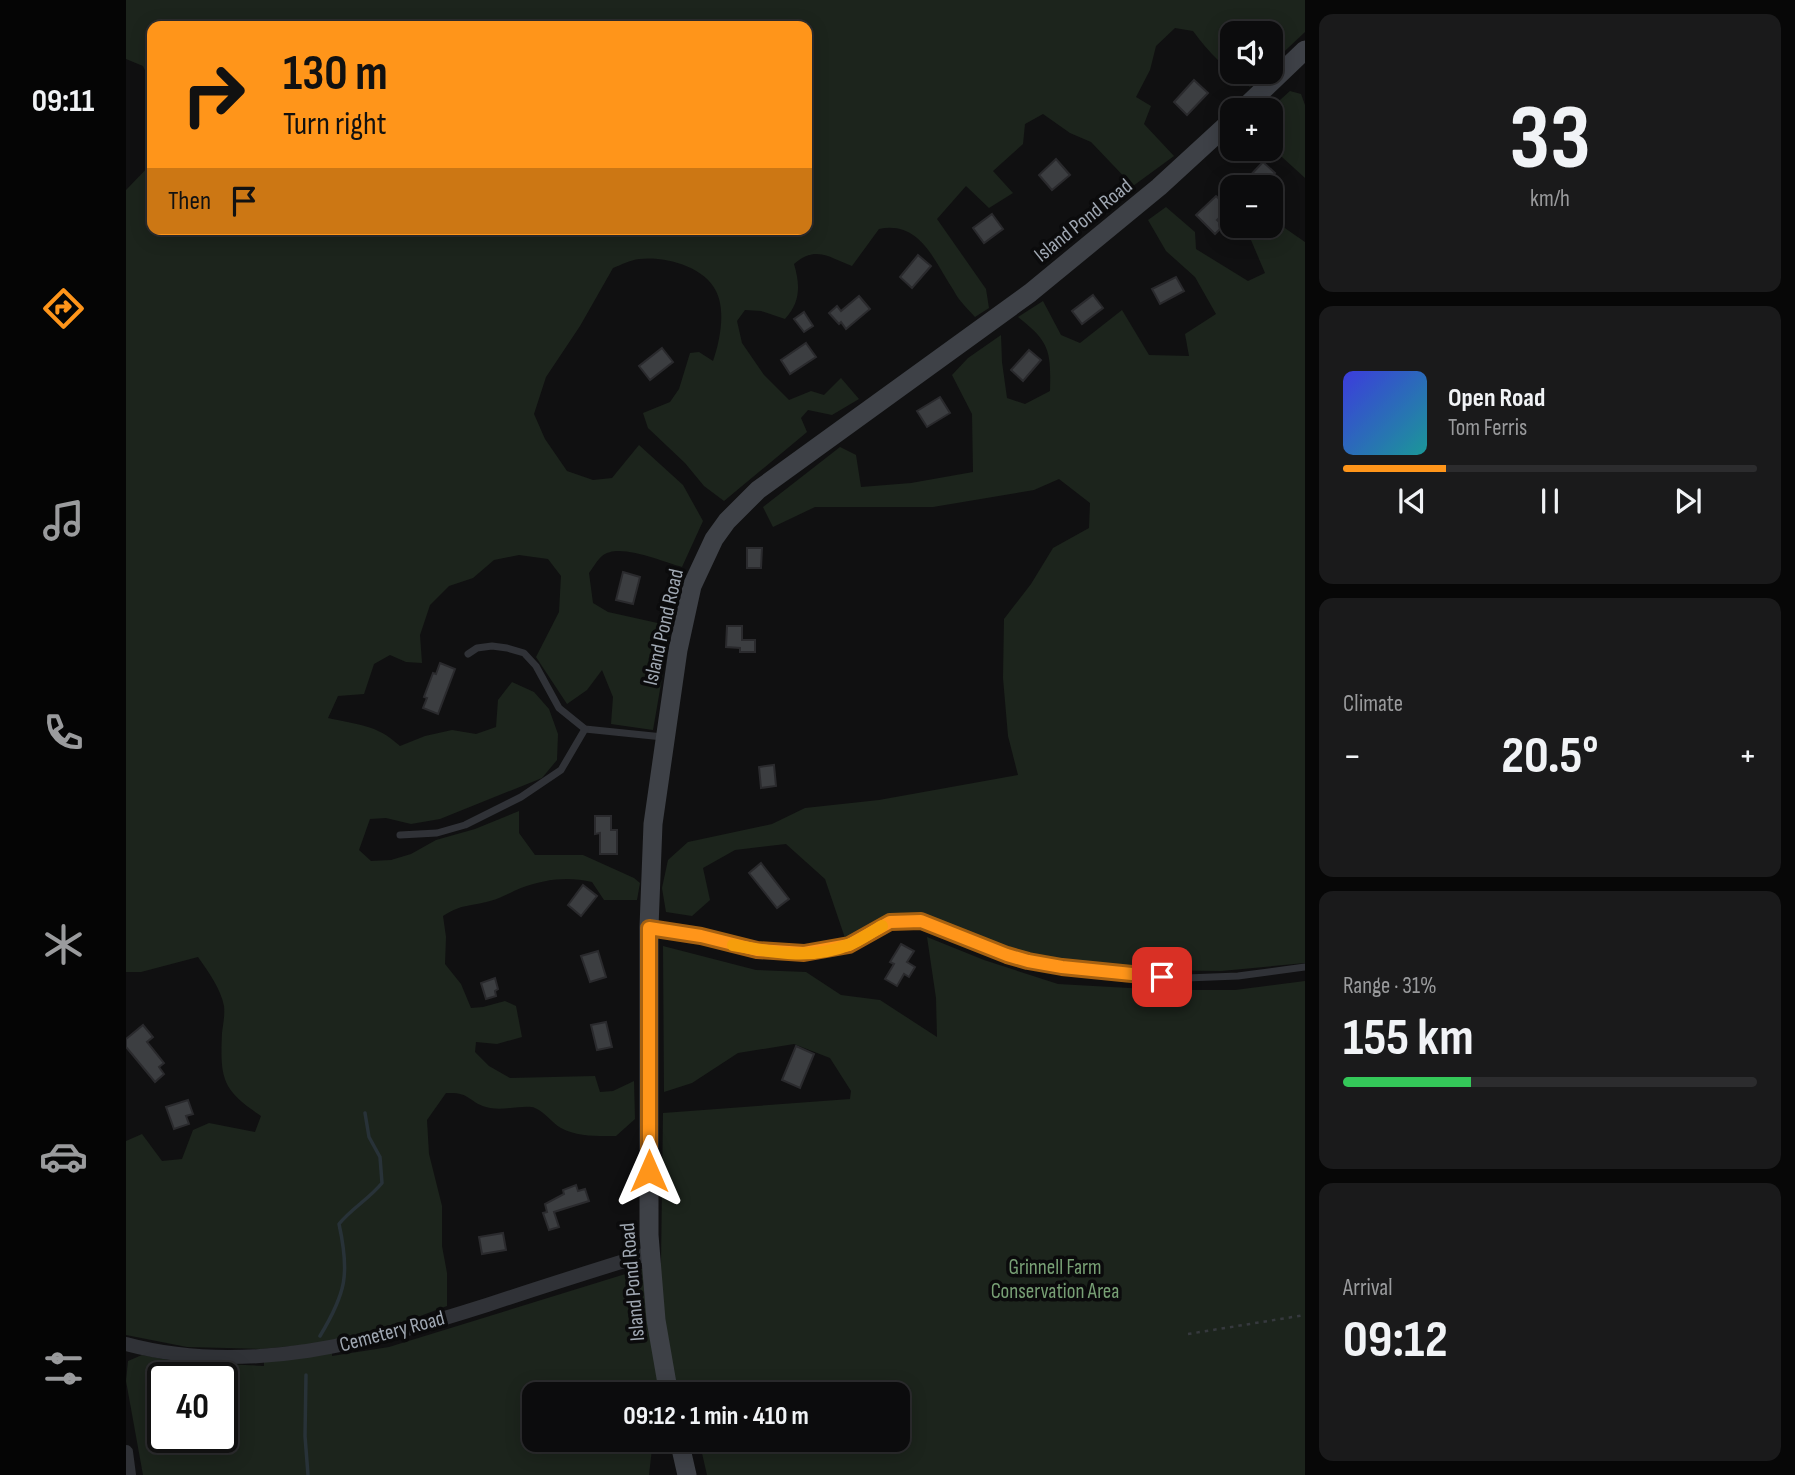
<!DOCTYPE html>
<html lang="en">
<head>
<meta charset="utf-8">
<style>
	:root { --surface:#0c0c0d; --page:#1a1a1b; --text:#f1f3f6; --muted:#9a9b9d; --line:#2c2c2e; --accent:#ff951a }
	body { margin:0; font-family:"Sofia Sans Condensed",sans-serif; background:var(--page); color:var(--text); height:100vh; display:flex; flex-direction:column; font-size:26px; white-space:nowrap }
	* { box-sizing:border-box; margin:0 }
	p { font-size:23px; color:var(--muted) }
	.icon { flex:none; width:38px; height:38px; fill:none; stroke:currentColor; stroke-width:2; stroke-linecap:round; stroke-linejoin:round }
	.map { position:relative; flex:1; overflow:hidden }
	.drawer { display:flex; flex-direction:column; gap:14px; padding:14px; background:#070707; width:490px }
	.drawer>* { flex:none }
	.banner { position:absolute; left:21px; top:21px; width:665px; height:214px; border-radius:14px; box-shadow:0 4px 18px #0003,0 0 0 2px var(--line); background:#ff951a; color:#111; overflow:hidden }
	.buttons { position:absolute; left:1094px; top:21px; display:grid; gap:14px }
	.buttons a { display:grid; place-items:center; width:63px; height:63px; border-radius:14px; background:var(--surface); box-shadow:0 4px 18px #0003,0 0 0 2px var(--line); font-size:35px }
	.speed { position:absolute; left:21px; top:1362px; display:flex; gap:14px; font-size:35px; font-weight:700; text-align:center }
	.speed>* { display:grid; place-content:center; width:91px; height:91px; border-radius:50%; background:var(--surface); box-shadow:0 4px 18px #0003,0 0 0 2px var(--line); line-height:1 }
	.speed .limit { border:4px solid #111; border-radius:10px; background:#fff; color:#111 }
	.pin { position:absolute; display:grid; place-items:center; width:60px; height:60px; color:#fff; margin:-30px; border-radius:14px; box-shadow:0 4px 10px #0006 }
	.me { position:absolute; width:77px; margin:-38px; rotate:0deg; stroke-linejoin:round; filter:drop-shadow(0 0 5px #0008) }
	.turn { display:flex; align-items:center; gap:24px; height:147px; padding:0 21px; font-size:32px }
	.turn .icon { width:91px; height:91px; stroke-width:2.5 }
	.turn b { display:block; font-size:49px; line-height:60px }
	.then { display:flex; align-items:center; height:66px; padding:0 21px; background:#0003; gap:14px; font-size:26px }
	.big { font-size:52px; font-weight:700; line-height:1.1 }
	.drawer .card { flex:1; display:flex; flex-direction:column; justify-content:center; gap:10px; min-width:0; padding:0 24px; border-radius:14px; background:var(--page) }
	.drawer .dial { align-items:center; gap:0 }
	.dial b { font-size:91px; line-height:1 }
	.song { display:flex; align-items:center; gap:21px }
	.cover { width:84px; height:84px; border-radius:10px; background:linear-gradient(135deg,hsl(240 70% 55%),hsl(180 70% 35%)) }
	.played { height:7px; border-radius:4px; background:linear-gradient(90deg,var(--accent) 25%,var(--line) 25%) }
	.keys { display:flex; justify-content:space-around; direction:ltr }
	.heat { display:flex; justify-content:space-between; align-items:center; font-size:38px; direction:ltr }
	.charge { height:10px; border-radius:5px; background:linear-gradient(90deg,#34c759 31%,var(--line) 0) }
	.trip { position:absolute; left:396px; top:1382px; width:388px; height:70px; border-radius:14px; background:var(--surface); box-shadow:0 4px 18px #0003,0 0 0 2px var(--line); font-weight:700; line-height:70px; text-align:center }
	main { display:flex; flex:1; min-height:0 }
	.menu { display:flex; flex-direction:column; width:126px; justify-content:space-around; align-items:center; background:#050505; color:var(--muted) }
	.menu .icon { width:49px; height:49px }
	.menu .on { color:var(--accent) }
	.menu b { font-size:32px; color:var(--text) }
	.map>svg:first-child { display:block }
	.green { fill:#1c241c; fill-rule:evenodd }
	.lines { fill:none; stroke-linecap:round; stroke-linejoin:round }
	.stream { stroke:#283238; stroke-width:3.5 }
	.building { fill:#3c3e41; stroke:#2a2a2d; stroke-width:2 }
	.path { stroke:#36393e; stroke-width:2.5; stroke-dasharray:3.5 5; stroke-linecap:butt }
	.lane { stroke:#303237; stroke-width:7 }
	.street { stroke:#303237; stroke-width:14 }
	.secondary { stroke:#3e4147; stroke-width:19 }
	.route-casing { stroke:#a66111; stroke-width:18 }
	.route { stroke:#ff951a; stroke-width:12 }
	.slow { stroke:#f59e0b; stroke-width:12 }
	.labels { text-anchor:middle; stroke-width:7; stroke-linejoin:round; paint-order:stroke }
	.street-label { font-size:21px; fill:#a0a8b3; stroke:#0b0b0c }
	.park-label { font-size:21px; fill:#78a075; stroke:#0b0b0c }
</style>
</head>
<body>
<main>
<nav class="menu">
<b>09:11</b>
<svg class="icon on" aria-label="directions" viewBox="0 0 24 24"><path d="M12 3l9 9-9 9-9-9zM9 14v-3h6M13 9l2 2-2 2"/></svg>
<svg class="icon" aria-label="music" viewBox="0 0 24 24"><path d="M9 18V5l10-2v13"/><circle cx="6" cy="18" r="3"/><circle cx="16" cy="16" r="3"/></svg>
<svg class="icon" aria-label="phone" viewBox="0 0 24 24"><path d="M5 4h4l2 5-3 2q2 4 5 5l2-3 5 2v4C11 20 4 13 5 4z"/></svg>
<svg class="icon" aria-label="climate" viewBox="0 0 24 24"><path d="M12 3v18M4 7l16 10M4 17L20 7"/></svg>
<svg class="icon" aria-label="car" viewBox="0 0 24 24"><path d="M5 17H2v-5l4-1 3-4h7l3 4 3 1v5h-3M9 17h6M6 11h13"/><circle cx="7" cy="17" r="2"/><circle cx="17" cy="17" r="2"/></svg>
<svg class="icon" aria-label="filters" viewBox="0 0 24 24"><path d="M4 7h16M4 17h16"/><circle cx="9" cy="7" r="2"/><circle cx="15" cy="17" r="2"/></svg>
</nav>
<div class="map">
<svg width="1179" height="1475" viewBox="0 0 1179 1475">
	<rect width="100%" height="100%" fill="#101011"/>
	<g class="green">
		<path d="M0,0H1179V32L1145,64L1144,33H1106V72H1138L1124,87C1101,70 1083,53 1067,31L1049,28L1030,46L1024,70L1010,97L1025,106L1018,124L1048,156L1007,186L965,142L944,133L917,114L899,124L897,144L867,171L887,193L863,208L840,186L811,219L860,289L863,308L849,317C842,309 833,301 828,291C809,263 795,220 753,229L726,266C702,257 690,245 668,264C674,284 675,302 659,319L635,311L619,310L611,321L616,343L638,375L663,400L685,391L698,395L715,378L733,399L706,415L682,410L675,418L681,432L598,501L578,486L559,463L522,428L517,413L544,402L553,389L564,353L573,352L587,361C594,341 600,311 590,291C578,266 538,256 513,259C504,260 495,265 487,268L454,326L420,377L408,414L419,439L441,471L467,480L486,478L513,445L557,485L577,521L556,567C536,562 493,542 476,556C471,560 467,568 463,573L467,603L482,612L545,626L527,730L485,724L487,697L476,670L461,690L441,704L410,657L433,612L435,576L422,559L393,555L368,560L347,578L323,586L304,605L294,635L296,663L280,662L264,655L248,664L238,694L212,696L202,718C232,725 250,724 274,746L299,736L326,730L350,734L370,727L372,700L386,682L408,692L423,709L432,734L431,760L416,778L314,819L285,824L260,818L244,819L233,850L245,861L265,860L285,854L310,840L349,829L393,811V833L409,855H457L508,878L514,883L511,900H478L466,882C443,876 418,879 395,888C385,892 375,898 364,901C343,907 338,903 317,916L320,937L319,964L335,984L345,1008L357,1007L379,1001L390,1006L396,1037L371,1044L350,1042L349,1052L363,1066L384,1078L469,1076L474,1092L487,1091L508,1081L509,1119L490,1136C472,1136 451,1137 435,1128C426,1123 420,1113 409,1108C399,1104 375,1112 360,1107C341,1101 345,1092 320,1093L301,1120L303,1154L316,1206V1246L321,1273V1306L262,1328L198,1343L135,1349L61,1347L0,1335V1141L16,1134L36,1161L56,1159L67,1130L83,1123L129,1132L135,1116C96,1090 94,1079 96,1033C97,1025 99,1015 98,1006C95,989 82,971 72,957L15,972H0V190L26,163V229H681V26H26V85L17,66L0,59Z"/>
		<polygon points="1164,91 1175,94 1179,105 1179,178 1145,147 1143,110"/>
		<path d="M1040,207L1069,232L1070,249L1122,281L1139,273L1119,226H1144L1145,213L1153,224L1179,242V963L1095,971L1017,970L943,961L873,947L803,918L762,917L720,941L699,879L660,844L609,850L577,868L584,900L566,916L540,912L536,888L542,860L562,842L646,824L679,808L753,800L892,775L882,736L877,678L878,619L905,584L927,548L963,528L964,503L933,479L908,490L807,507H689L647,527L637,507L714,447L730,455L735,487L785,483L847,472L846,414L826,375L842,358L875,335L876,362L881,398L899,404L924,391C925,351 924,342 892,317L917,301L935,335L954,343L996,310L1023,355L1063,356L1059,334L1090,314L1069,277L1040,251L1022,220Z"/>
		<path d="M801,937L858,960L932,984L1039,990H1109L1179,981V1475H581L573,1440H772V1395H408V1440H527L523,1475H17L0,1381L2,1361L16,1355L54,1362L138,1366V1361L206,1353V1356L263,1347L535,1263L537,1113L724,1099L725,1091L704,1058L668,1044L612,1053L566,1083L538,1092L537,946L630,970L680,972L715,995L754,1000L811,1037L810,998ZM37,1377H96V1437H37Z"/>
	</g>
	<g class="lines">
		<g class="stream">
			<path d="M194,1336C220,1293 224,1274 213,1224C226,1208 243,1199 256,1183L254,1157L243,1137L239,1113"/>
			<polyline points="180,1375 179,1436 182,1475"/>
		</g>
	</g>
	<g class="building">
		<polygon points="1068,80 1082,93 1061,115 1048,102"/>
		<polygon points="930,159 944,175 926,190 913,175"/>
		<polygon points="1137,162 1149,173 1136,187 1125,187 1119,181"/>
		<polygon points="1090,196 1103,208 1091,220 1097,226 1089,234 1070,215"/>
		<polygon points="866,214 877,229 858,243 847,228"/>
		<polygon points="792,255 805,266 786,288 774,277"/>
		<polygon points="1050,277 1058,291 1034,304 1026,289"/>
		<polygon points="967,295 977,308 956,324 946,311"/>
		<polygon points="733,296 744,309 720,329 715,322 713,324 703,313 711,306 715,311"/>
		<polygon points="678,312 687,326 678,332 668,319"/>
		<polygon points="680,343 690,357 664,374 655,360"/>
		<polygon points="536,348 547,362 524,380 513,366"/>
		<polygon points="903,350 915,360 897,381 885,370"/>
		<polygon points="814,397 824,413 801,427 791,411"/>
		<polygon points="621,548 636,548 635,568 621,568"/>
		<polygon points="497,572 514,577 507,604 490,600"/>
		<polygon points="601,626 616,626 616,640 629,640 629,652 614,652 614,648 600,647"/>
		<polygon points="314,663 329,669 312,714 297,708 301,698 298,697 307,673 310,674"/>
		<polygon points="648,765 650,786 635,788 633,767"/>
		<polygon points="469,816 485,816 485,830 491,830 491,854 474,854 474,833 469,834"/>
		<polygon points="635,863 663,899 651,908 623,873"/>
		<polygon points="457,885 471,896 455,916 442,905"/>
		<polygon points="775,944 788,951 781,962 789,967 783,977 778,974 771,986 759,979 768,964 764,962"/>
		<polygon points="472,951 480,977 464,982 455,956"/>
		<polygon points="369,978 372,989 369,991 370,996 360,999 355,983"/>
		<polygon points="480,1022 486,1047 471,1050 465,1025"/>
		<polygon points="17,1025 27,1037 21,1042 38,1063 33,1067 38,1074 29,1082 0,1047 0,1039"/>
		<polygon points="670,1046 688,1054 674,1088 656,1080"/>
		<polygon points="62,1100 67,1114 60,1116 63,1124 48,1129 40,1107"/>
		<polygon points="450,1185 452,1191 459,1189 463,1201 428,1212 433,1227 423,1230 417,1213 421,1212 419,1204 438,1194 437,1190"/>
		<polygon points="377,1233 380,1250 356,1254 353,1237"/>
	</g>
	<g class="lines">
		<polyline class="path" points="1062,1334 1179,1315"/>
		<g class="lane">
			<polyline points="342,654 351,648 366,646 381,648 398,653 410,666 433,708 459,729 537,737"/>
			<polyline points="274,835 311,833 339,825 395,797 435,770 459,729"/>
			<polyline points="523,927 575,936 631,950 679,953 723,945 764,922 795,921 881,955 936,967 1012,976 1060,978 1112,976 1179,967"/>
		</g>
		<g class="street">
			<path d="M0,1344C122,1377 244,1342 361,1305C415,1287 469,1270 524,1253"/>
			<polyline points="0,1452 3,1475"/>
		</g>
		<g class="secondary">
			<polyline points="1116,110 1179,50"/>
			<polyline points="543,1395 530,1320 523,1235 523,927 527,824 552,650 566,586 588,539 601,521 632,490 904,293 1033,187 1106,120"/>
			<polyline points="553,1440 561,1475"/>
		</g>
	</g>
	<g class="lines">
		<g class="route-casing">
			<polyline id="route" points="523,1171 523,928 575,936 631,950 678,953 723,945 764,922 795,921 881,955 902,961 936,967 1036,977"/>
		</g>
		<use href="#route" class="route"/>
		<path class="slow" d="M607,945C644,952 686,960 722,945C734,941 745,932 756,926"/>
	</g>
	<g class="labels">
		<g class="street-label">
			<text transform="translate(957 220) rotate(-39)" y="7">Island Pond Road</text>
			<text transform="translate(537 627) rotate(-77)" y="7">Island Pond Road</text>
			<text transform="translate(506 1282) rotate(-95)" y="7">Island Pond Road</text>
			<text transform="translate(266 1331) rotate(-15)" y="7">Cemetery Road</text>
		</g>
		<g class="park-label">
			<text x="929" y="1274">Grinnell Farm<tspan x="929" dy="24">Conservation Area</tspan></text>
		</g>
	</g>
</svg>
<div class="buttons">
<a><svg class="icon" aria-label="sound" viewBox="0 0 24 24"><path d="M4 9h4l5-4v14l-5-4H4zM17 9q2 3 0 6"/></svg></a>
<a>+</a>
<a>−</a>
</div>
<div class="speed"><div class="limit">40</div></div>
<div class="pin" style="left:1036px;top:977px;background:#d93025"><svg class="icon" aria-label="arrive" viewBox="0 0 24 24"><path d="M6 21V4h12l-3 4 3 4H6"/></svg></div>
<svg class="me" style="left:523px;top:1171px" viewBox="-20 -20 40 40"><path d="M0-17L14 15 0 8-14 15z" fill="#ff951a" stroke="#fff" stroke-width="4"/></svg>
<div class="trip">09:12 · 1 min · 410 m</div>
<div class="banner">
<div class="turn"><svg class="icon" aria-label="right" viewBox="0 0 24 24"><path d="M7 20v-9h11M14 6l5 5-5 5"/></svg><div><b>130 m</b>Turn right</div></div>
<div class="then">Then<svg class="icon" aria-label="arrive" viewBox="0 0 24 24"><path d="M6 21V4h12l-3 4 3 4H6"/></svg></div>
</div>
</div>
<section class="drawer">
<div class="card dial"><b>33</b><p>km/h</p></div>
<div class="card">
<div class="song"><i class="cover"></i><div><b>Open Road</b><p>Tom Ferris</p></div></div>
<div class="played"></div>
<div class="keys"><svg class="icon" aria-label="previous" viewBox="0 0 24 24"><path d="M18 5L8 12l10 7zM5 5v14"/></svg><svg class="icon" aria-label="pause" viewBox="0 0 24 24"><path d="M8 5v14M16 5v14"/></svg><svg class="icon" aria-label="next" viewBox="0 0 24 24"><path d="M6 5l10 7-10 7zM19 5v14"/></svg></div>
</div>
<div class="card"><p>Climate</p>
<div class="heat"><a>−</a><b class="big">20.5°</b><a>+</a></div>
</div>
<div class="card"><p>Range · 31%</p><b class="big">155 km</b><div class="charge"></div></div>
<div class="card"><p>Arrival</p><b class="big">09:12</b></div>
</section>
</main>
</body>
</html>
